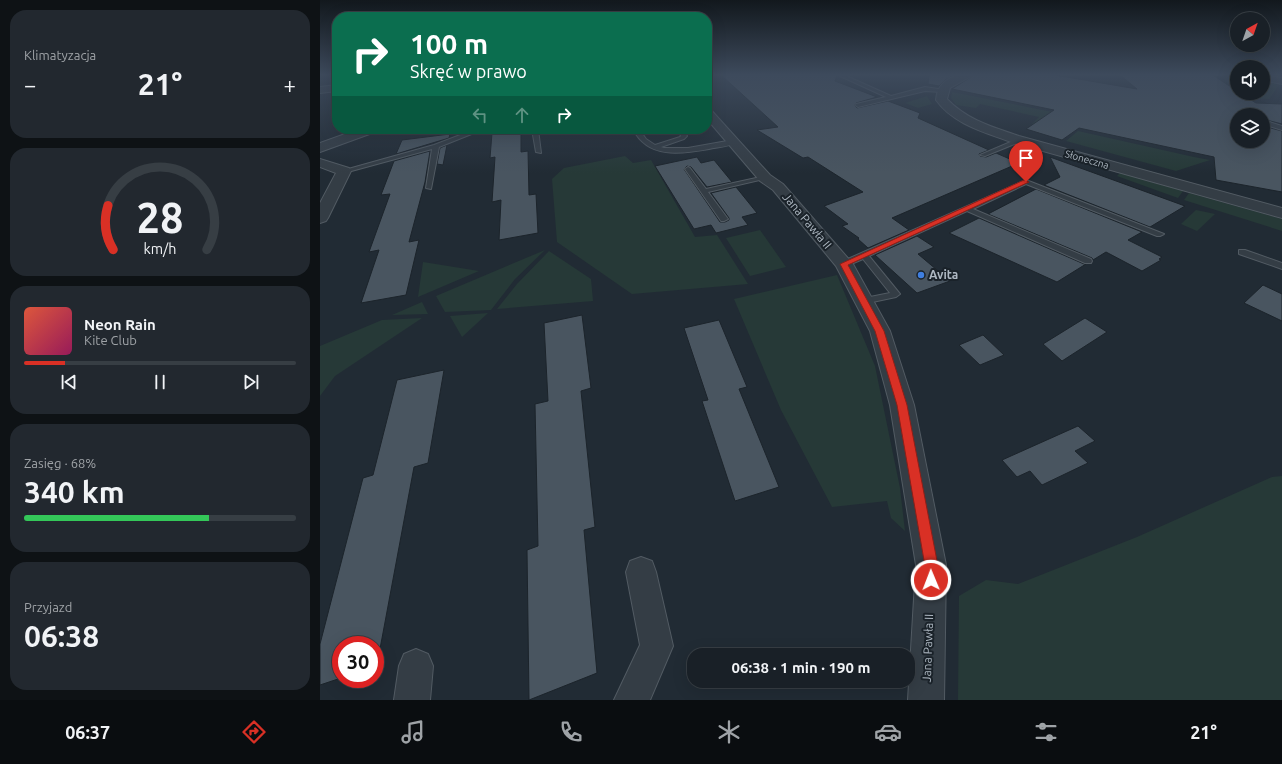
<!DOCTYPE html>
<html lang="pl">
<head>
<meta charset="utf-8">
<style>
	:root { --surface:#192027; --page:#22282f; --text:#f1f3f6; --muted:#9fa3a7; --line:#373e44; --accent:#d93025 }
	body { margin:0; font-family:Ubuntu,sans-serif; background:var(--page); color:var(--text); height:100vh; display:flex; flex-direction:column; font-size:15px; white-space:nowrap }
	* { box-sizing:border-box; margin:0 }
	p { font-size:13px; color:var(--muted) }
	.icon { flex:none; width:22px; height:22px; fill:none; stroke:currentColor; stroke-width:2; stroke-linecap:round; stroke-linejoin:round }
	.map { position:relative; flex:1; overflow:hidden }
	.sheet { display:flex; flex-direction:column; gap:10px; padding:10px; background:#0e1215; width:320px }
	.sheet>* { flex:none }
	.guide { position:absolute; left:12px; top:12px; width:380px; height:122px; border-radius:16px; box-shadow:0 4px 16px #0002,0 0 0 1px var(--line); background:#0b6e4f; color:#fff; overflow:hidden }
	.needle { width:26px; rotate:40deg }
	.tools { position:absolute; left:910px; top:12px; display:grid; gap:8px }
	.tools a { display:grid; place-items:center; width:40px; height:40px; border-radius:50%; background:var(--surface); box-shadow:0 4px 16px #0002,0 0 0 1px var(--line); font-size:20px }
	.speed { position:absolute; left:12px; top:636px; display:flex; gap:8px; font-size:20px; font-weight:700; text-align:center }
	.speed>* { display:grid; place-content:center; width:52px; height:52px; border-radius:50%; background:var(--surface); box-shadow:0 4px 16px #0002,0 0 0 1px var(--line); line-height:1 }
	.speed .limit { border:6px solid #d22; background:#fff; color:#111 }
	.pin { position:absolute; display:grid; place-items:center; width:34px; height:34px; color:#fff; margin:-41px -17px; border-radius:50% 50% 50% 0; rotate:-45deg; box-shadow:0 0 4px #0007 }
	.pin .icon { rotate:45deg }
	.me { position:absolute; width:44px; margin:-22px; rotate:359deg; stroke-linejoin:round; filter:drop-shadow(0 0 3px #0008) }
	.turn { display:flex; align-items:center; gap:14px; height:84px; padding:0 12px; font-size:18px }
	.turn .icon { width:52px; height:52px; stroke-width:2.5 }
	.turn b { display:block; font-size:28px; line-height:34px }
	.lanes { display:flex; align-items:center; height:38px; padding:0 12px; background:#0003; justify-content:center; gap:20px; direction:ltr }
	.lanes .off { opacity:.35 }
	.big { font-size:30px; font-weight:700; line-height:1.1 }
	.sheet .card { flex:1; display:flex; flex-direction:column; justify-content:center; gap:6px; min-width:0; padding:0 14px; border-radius:16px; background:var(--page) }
	.sheet .dial { align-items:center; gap:0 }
	.dial svg { height:104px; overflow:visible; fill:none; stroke:var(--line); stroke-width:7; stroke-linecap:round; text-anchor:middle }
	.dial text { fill:var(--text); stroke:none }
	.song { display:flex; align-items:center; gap:12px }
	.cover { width:48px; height:48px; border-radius:6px; background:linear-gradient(135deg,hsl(10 70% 55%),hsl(330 70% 35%)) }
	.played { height:4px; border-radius:2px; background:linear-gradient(90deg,var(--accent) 15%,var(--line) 15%) }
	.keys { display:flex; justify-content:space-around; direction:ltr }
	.heat { display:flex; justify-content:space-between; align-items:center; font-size:22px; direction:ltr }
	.charge { height:6px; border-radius:3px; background:linear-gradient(90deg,#34c759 68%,var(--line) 0) }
	.trip { position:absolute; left:367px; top:648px; width:228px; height:40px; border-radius:16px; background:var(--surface); box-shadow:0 4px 16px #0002,0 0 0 1px var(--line); font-weight:700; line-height:40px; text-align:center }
	.tabs { display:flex; height:64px; justify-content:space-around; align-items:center; background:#0a0d10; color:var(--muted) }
	.tabs .icon { width:28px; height:28px }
	.tabs .on { color:var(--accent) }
	.tabs b { font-size:18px; color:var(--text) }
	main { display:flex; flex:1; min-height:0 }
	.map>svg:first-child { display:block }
	.green { fill:#263937 }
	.building { fill:#495560; stroke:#1c242b }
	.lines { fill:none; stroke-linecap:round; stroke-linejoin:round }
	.service-casing { stroke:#525b63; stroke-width:2 }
	.minor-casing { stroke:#525b63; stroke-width:2 }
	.tertiary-casing { stroke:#525b63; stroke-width:2 }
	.service { fill:#343d45; fill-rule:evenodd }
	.minor { fill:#343d45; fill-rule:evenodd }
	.tertiary { fill:#343d45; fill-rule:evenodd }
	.route { fill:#d93025; stroke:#8d1f18 }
	.shop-dot { fill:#3f7fe0; stroke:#1a2229; stroke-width:1.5 }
	.labels { text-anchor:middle; stroke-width:4; stroke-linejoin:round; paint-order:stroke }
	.far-street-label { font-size:10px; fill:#aeb8c2; stroke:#1a2229 }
	.street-label { font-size:12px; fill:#aeb8c2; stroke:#1a2229 }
	.poi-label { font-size:12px; font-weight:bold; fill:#aeb8c2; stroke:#1a2229; text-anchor:start }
</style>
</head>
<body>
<main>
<section class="sheet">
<div class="card"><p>Klimatyzacja</p>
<div class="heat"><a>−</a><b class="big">21°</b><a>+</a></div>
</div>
<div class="card dial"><svg viewBox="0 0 100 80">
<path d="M14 69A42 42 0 1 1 86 69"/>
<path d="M14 69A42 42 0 0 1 10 35" stroke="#d93025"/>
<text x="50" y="56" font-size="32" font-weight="700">28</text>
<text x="50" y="72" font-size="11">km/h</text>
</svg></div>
<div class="card">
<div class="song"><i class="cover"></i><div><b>Neon Rain</b><p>Kite Club</p></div></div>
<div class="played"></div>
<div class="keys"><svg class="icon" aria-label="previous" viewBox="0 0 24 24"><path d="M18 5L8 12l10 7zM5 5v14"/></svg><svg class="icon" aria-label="pause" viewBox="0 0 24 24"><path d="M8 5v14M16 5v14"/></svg><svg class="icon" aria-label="next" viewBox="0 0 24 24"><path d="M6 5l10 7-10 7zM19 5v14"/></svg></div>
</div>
<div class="card"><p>Zasięg · 68%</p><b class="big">340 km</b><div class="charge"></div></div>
<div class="card"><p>Przyjazd</p><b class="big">06:38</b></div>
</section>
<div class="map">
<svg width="962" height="700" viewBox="0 0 962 700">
	<rect width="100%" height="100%" fill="#212b34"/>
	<g class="green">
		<path d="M898,75H917V93H943V81L959,85L949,99L917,97C913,88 907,79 898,75Z"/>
		<polygon points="632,92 758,117 731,130 712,124 719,117 660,104 656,108 636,105 631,98"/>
		<polygon points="607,96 612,104 598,108 585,103"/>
		<polygon points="758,131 874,157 890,160 856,171 746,141"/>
		<polygon points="305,156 313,163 331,160 375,237 397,235 428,284 312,294 237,242 232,179 244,168"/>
		<polygon points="800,173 863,191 858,198 797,176"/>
		<polygon points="869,193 962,219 962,231 864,200"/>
		<polygon points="876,210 895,214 877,231 861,224"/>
		<polygon points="440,230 466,267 430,276 406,238"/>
		<polygon points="225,250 195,279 171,310 125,312 116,296"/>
		<polygon points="229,251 271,279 273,301 177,309 197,284"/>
		<polygon points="103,262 159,271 98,297"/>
		<polygon points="517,275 555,366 580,488 585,531 571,518 567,501 512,507 461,410 414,299"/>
		<polygon points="102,302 108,314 72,315"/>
		<polygon points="168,313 142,337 130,316"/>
		<polygon points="102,318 15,376 0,396 0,346 62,320"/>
		<polygon points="962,476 962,700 638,700 639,596 666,580 698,584 817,537 952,477"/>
	</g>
	<g class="building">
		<polygon points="401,75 517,75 515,81 557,97 536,103 534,105 537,108 568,101 600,113 598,118 669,150 659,154 660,156 666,157 676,153 699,163 572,218 589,230 548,248 538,239 539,238 522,226 528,224 504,206 543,192 488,157 483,158 437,130 458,127"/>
		<polygon points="609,75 634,75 625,80 619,86 608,84"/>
		<polygon points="654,75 735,75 817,89 800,75 893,75 917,91 917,93 920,93 936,103 962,104 962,124 943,119 943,115 917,115 917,141 943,141 943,126 962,131 962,192 896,180 894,157 759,128 742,140 706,129 734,110 632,89"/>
		<polygon points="201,129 201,152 208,151 209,195 216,194 218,233 179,240 181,200 172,202 175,157 170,158 172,133"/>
		<polygon points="130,134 129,138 76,154 82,140"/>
		<polygon points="127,145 123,165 117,164 120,148"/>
		<polygon points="110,151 105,182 89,242 99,240 86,295 41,303 59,250 49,252 70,194 61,195 74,161"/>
		<polygon points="377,157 381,163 394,160 412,182 387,187 371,167 367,166 364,169 400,222 405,222 409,220 409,218 391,193 416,187 437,213 422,217 428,225 396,233 391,225 374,229 335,166"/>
		<polygon points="730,157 865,206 830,227 724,185 740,177"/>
		<polygon points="716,189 822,232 808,240 842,257 839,259 841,260 822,271 786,252 773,260 772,258 668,214"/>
		<polygon points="659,218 764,264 766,264 737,282 629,233"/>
		<polygon points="597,236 614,247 598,254 630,281 597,293 555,255"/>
		<polygon points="943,285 962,294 962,321 924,303"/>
		<polygon points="262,315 271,388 261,391 275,527 264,530 277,673 209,700 207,550 218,546 215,404 228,401 224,323"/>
		<polygon points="765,318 787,332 742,361 723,344"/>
		<polygon points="399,320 427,387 419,389 459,487 415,501 382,401 388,400 364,328"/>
		<polygon points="663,335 684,355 660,365 639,345"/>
		<polygon points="124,370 108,463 94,467 57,665 55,666 55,645 21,645 21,678 0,685 0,644 43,478 53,475 77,380"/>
		<polygon points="758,426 775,441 755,451 768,463 722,485 710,471 697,477 682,460"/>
	</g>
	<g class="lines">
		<g class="service-casing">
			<g id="service">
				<polygon points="518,75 524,75 571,96 605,87 625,90 622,92 605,91 538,107 535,105 536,104 566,97"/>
				<polygon points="943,120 962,126 962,130 943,124"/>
				<polygon points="156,129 164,129 119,147 111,189 106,188 112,149 24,173 21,171 114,145"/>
				<polygon points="212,129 218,129 221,153 216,152"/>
				<path d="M313,129H319L326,139L335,145L360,137L361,136L357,129H363L367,136L364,139L341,147L344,148H368L413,140L416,142C409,147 397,147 389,149C361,154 328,159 313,129Z"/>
				<polygon points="700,138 702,139 702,141 665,156 660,155"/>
				<polygon points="368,167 370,168 386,189 445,176 448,178 388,192 408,219 404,221 401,221 365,169"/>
				<polygon points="706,180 844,234 840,236 837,236 706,184 653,209 771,259 772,261 771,263 765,263 647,211 549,256 580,294 576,297 543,304 540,303 538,301 540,299 570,293 543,259 524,267 521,266 520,264 521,262"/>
				<polygon points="919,250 925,250 962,263 962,269 919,254"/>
			</g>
		</g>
		<g class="minor-casing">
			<g id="minor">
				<path d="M638,75H653L630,88L627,99C647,120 673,127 699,136L962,208V218L691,142C664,132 633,124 616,100C617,86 625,79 638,75Z"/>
				<polygon points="943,75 962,78 962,84 943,80"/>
				<polygon points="17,85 17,91 0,93 0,87"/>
				<polygon points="387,109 391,110 450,175 463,184 533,264 570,331 594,405 626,565 624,700 588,700 596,565 570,405 550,331 516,266 453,190 440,181 387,119"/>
				<polygon points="0,159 29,168 31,171 8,218 6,221 0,223 0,203 16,173 0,167"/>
				<polygon points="321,557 332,561 336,572 353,646 330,700 294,700 320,645 306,572 310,561"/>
				<polygon points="96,649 108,654 113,666 110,700 74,700 79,666 84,654"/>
			</g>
		</g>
		<g class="tertiary-casing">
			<polygon id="tertiary" points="39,129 57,129 55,132 0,152 0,143"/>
		</g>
		<use href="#service" class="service"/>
		<use href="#minor" class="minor"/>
		<use href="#tertiary" class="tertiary"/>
	</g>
	<linearGradient id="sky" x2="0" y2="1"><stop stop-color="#12181d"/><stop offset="0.43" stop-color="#3d4a5c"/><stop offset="1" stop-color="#3d4a5c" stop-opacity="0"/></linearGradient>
	<rect width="962" height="173" fill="url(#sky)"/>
	<polygon class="route" points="704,180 709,182 528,265 564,331 587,405 618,566 617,580 615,585 611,587 606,585 604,580 605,566 577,405 555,331 520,264"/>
	<circle class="shop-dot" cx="601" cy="275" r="4"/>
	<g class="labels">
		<g class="far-street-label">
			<text transform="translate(767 159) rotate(16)" y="4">Słoneczna</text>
		</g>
		<g class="street-label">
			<text transform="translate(487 221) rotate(50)" y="4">Jana Pawła II</text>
			<text transform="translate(608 648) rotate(-88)" y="4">Jana Pawła II</text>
		</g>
		<g class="poi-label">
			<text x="609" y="279">Avita</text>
		</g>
	</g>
</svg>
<div class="tools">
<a><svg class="needle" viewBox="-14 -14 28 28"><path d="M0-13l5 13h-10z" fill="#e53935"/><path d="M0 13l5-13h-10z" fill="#9fa3a7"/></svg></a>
<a><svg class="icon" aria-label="sound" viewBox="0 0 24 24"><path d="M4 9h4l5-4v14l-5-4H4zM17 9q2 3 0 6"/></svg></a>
<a><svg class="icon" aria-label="layers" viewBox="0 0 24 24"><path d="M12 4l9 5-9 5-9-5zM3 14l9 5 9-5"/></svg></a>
</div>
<div class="speed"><div class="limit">30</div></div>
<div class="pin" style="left:706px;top:182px;background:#d93025"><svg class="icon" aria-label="arrive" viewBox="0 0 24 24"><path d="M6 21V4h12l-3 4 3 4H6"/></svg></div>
<svg class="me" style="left:611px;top:580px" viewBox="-20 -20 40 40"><circle r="17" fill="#d93025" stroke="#fff" stroke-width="3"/><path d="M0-11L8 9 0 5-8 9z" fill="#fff"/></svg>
<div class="trip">06:38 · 1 min · 190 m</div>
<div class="guide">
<div class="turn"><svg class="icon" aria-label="right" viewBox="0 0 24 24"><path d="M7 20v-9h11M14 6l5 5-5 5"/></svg><div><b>100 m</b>Skręć w prawo</div></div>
<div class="lanes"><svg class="icon off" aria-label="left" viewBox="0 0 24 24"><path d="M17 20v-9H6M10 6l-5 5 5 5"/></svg><svg class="icon off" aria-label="ahead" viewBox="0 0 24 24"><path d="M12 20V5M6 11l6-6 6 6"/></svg><svg class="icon" aria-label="right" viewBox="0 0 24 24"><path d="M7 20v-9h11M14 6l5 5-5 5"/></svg></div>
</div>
</div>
</main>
<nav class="tabs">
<b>06:37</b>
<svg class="icon on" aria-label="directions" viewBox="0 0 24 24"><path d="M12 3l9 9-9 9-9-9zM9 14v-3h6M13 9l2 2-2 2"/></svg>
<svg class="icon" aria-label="music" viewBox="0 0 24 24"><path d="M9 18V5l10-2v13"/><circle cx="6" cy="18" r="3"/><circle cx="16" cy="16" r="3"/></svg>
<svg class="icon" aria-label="phone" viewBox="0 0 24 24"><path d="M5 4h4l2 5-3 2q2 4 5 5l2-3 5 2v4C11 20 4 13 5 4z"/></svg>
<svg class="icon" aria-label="climate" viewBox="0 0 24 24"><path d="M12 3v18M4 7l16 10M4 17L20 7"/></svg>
<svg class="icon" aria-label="car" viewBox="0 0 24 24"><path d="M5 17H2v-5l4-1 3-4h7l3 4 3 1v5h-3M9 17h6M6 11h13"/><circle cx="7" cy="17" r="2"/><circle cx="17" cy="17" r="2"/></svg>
<svg class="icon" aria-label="filters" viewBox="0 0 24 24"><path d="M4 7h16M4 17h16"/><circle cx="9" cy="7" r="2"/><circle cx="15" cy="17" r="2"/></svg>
<b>21°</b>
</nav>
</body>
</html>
